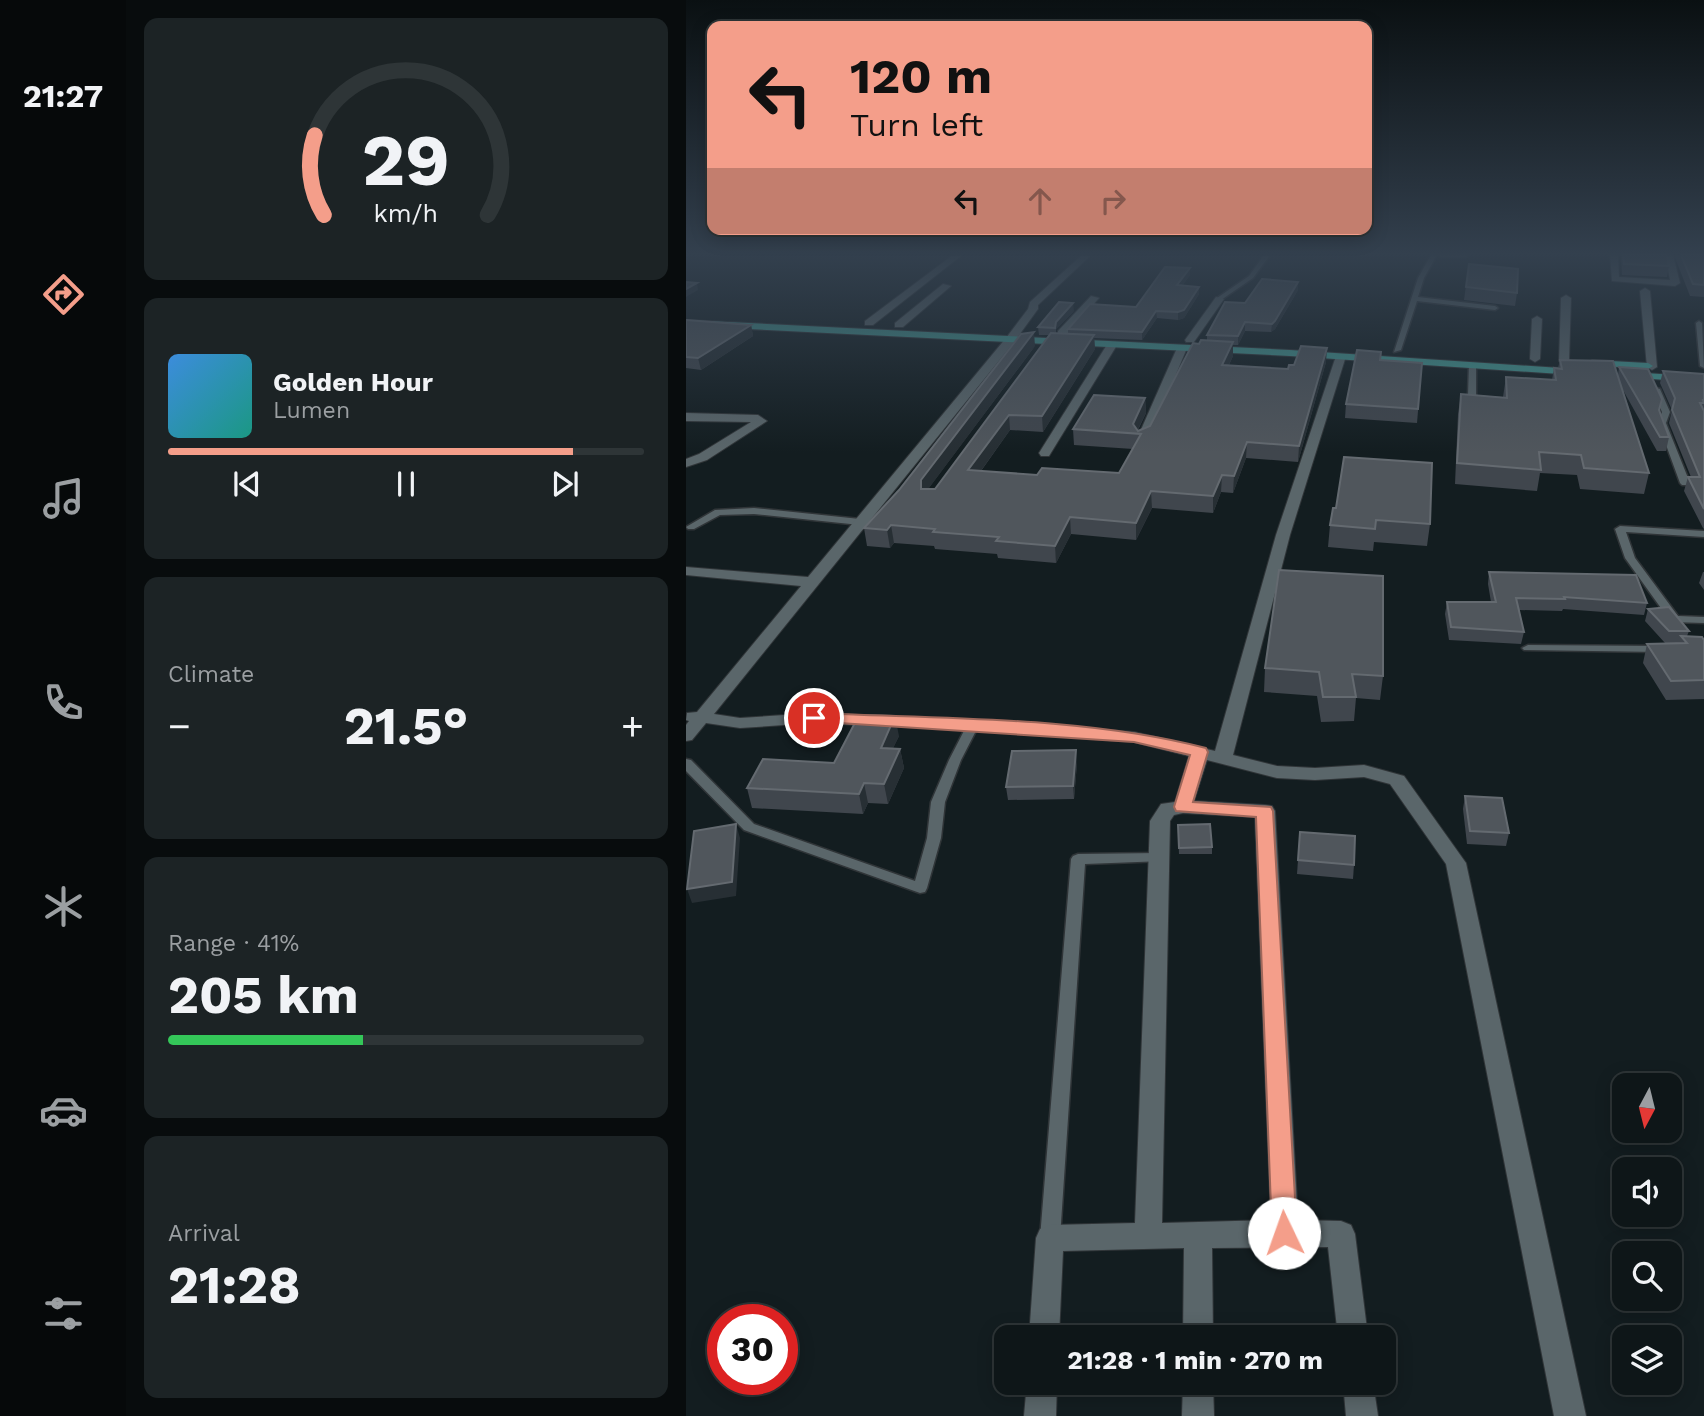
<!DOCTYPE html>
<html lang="en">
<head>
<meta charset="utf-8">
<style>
	:root { --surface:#0e1618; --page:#1c2325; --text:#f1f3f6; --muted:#9b9fa2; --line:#2e3537; --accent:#f49e8a }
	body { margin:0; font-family:"Work Sans",sans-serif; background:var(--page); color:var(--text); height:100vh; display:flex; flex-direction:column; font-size:26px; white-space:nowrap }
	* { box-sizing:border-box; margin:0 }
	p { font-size:23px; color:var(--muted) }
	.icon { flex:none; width:38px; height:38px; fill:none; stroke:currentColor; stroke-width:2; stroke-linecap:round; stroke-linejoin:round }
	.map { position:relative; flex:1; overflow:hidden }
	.details { display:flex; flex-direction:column; gap:18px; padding:18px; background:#080c0d; width:560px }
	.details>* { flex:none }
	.hud { position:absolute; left:21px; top:21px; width:665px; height:214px; border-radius:14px; box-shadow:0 4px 18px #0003,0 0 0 2px var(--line); background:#f49e8a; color:#111; overflow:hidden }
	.needle { width:46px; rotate:187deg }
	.fabs { position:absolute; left:926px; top:1073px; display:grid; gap:14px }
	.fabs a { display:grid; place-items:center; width:70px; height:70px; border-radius:14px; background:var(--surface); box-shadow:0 4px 18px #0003,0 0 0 2px var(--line); font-size:35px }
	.speed { position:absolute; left:21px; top:1304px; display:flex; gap:14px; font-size:35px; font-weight:700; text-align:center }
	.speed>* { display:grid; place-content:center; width:91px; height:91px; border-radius:50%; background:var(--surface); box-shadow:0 4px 18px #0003,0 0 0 2px var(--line); line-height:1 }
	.speed .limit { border:10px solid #d22; background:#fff; color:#111 }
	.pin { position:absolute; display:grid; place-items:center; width:60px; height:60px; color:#fff; margin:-30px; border:4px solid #fff; border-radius:50%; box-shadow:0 2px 7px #0007 }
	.me { position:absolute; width:77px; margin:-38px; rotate:357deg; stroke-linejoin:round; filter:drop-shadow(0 0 5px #0008) }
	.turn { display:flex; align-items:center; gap:24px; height:147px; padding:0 28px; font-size:32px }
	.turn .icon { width:91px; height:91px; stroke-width:2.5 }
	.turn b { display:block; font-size:49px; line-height:60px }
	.lanes { display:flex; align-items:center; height:66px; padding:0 28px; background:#0003; justify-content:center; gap:35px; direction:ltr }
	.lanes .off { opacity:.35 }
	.big { font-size:52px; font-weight:700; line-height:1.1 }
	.details .card { flex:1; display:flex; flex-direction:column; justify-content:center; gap:10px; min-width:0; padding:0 24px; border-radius:14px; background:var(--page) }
	.details .dial { align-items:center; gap:0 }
	.dial svg { height:182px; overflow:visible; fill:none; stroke:var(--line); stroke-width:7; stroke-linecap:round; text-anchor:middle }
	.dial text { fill:var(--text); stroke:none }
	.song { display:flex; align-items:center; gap:21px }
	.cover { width:84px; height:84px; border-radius:10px; background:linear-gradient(135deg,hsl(210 70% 55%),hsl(170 70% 35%)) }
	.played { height:7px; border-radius:4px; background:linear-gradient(90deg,var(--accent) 85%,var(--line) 85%) }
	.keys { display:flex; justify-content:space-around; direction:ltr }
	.heat { display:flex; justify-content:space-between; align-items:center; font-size:38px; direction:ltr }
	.charge { height:10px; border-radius:5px; background:linear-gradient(90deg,#34c759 41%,var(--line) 0) }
	.trip { position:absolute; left:308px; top:1325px; width:402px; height:70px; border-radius:14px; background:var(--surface); box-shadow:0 4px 18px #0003,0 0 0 2px var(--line); font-weight:700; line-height:70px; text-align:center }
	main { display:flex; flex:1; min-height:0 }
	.menu { display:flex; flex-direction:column; width:126px; justify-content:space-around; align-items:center; background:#06090a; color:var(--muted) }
	.menu .icon { width:49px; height:49px }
	.menu .on { color:var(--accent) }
	.menu b { font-size:32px; color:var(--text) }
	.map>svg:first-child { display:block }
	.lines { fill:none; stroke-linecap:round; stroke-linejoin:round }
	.service-casing { stroke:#303538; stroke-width:3 }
	.minor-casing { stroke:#303538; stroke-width:2 }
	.primary-casing { stroke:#303538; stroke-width:2 }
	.service { fill:#5a666a; fill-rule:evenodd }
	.minor { fill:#5a666a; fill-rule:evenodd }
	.primary { fill:#43958f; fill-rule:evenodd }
	.wall { fill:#40464d }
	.shaded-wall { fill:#272f34 }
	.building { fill:#50565c; stroke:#646a70; stroke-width:2 }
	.route { fill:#f49e8a; stroke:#9f675a; stroke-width:2 }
</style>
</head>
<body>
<main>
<nav class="menu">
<b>21:27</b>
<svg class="icon on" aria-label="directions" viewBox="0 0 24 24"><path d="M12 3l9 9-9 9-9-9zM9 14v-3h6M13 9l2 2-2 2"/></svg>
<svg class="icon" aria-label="music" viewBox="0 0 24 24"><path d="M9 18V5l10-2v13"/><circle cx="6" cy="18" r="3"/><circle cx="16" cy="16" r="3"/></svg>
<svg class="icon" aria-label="phone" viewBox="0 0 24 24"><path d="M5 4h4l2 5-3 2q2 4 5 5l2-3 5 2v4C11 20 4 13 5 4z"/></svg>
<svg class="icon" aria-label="climate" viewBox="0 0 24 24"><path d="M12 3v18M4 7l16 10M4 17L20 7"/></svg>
<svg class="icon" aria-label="car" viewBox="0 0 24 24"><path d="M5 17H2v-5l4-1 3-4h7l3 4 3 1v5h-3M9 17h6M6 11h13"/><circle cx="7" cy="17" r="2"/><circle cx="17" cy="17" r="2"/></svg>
<svg class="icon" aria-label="filters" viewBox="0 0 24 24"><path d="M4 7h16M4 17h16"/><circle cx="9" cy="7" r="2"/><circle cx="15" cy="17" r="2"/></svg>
</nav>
<section class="details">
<div class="card dial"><svg viewBox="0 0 100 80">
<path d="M14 69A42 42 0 1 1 86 69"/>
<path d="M14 69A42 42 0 0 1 10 34" stroke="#f49e8a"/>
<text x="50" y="56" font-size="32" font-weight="700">29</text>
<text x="50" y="72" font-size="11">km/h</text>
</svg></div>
<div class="card">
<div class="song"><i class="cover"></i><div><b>Golden Hour</b><p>Lumen</p></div></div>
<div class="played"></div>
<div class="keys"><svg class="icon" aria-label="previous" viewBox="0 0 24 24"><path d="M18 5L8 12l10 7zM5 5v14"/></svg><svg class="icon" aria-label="pause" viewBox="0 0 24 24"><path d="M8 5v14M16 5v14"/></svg><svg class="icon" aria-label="next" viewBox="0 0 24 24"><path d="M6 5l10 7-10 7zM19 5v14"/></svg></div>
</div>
<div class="card"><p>Climate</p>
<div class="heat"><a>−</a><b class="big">21.5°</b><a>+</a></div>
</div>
<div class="card"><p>Range · 41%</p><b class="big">205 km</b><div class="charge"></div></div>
<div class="card"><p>Arrival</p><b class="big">21:28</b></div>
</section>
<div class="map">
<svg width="1018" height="1416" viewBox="0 0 1018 1416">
	<rect width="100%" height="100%" fill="#131d20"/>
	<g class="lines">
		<g class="service-casing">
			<g id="service">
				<polygon points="578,255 584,255 567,278 535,300 531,300 531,298 563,276"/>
				<polygon points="745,255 751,255 738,278 732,297 809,306 812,308 809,310 731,301 715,350 708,352 732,278"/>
				<polygon points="752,255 783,255 780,257 755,257"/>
				<polygon points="1013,321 1016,323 1018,368 1014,366 1010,323"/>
				<polygon points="783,363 790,365 790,395 786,397 782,395"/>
				<polygon points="967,387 974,389 984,412 980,423 1004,483 1002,485 996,485 994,483 972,423 976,412 966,389"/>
				<polygon points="68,508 174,519 179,522 174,525 68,514 34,515 8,529 2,529 0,527 29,510"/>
				<polygon points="934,526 1018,531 1018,537 940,532 949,558 992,616 1018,617 1018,623 985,622 939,558 929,529"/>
				<polygon points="842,645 974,646 980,649 974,652 838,650 836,648"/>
				<polygon points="287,721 293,725 275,760 259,802 255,838 241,888 239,892 234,893 58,830 0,771 0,759 5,760 68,824 229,881 241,838 245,802 263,760 281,725"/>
				<polygon points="473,853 478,855 480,858 478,861 399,864 374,1238 371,1244 364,1247 357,1244 354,1238 385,859 387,856 392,854"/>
			</g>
		</g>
		<g class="minor-casing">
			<g id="minor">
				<polygon points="267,255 276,255 187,325 179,325 179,321"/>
				<path d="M396,255H405L352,305V309L328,342L28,714L54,718L128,713L287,720L448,732L529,751L590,535L650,356L659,354L660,356L604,535L547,755L591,766L629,768L678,765L718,776L780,863L900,1416H868L760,864L704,784L678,777L629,780L591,778L521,760L508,801L579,805L586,806L589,811L612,1220L655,1221L665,1225L669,1234L682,1337H652L642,1247L526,1248L527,1337H497L498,1248L377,1251L373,1337H343L350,1238L354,1229L364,1225L449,1223L464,821L475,804L489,802L503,756L448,742L287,730L128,723L54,728L20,723L6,740L0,741V725L3,721L0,720L1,713L11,712L115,586L0,575V567L122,577L320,338L342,309L344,302ZM497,813L569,817L585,1220L476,1223L484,821L488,815Z"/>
				<polygon points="924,255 932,255 933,277 984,280 979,255 987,255 994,283 989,286 926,281"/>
				<polygon points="257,284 265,286 217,327 209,327 209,323"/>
				<polygon points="959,288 964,291 971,367 966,370 961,367 954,291"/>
				<polygon points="880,295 885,298 883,361 878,364 873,361 875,298"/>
				<polygon points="405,296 413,298 380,335 372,335 372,331"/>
				<polygon points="530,297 538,299 508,342 500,342 499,340"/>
				<polygon points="851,316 856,319 854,359 849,362 844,359 846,319"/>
				<polygon points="422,343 431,345 363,456 355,456 353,453"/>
				<polygon points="496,345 501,348 462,441 452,444 450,441 491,348"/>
				<polygon points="0,413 72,415 81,421 21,460 0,467 0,459 13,454 65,422 0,421"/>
				<polygon points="341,1382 371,1382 370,1416 338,1416"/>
				<polygon points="497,1382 527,1382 528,1416 496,1416"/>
				<polygon points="657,1382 687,1382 692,1416 660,1416"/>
			</g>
		</g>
		<g class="primary-casing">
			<g id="primary">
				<polygon points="0,320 604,350 889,369 894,372 889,375 604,356 0,326"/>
				<polygon points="906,360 962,363 967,366 962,369 902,365 901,363"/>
				<polygon points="945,372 1018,377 1018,383 941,377 941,373"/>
			</g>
		</g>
		<use href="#service" class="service"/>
		<use href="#minor" class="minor"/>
		<use href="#primary" class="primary"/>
	</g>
	<g class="wall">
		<polygon points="935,255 981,255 983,266 981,277 936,275"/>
		<polygon points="988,255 1018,255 1018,297 1004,296"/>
		<polygon points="783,264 831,293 829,306 778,300"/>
		<polygon points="504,268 504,275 496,286 513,287 513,294 498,318 492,320 471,318 456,340 408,338 409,349 357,432 324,430 295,471 351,475 433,473 447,449 388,445 387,429 459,398 460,413 452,430 464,426 513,344 521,341 521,335 559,303 612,290 589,329 585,332 559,331 552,345 547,345 547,356 543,365 602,369 608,365 640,362 612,462 560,458 547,493 535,492 527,513 466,508 450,540 385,534 370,563 312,558 311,554 249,549 248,546 208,543 204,548 181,546 178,528 349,346 242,489 249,489 363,335 353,335 352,327 388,311 370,329 370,333 382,334 382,329 450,307"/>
		<polygon points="0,320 65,325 67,336 15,370 0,368"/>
		<polygon points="874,360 932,375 933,367 973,412 983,437 980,451 971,451 937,390 963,473 958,494 894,489 891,475 854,473 851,491 769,484 772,414 775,394 817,397 820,377 866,380 868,368 872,368"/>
		<polygon points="736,363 731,423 659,418 660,404"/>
		<polygon points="977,371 1018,374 1018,529 1017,528 998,491 1002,477 1005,477 983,423 986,410 974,383"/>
		<polygon points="647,508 744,524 741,546 688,542 687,551 642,547 644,525"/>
		<polygon points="803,572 961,603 958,615 877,609 876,611 833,610 838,632 835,644 763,640 759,614 761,602 805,602 802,584"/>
		<polygon points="1017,572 1018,572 1018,590 1013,583"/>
		<polygon points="962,609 1003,631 1001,636 1018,640 1018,699 980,700 957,663 961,644 979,643 959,621"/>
		<polygon points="579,668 697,676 694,700 670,698 668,721 635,722 631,696 578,692"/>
		<polygon points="213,736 207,748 214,749 218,768 202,804 182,803 177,814 66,808 61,788 148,763"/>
		<polygon points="391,763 388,799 322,800 320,787"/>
		<polygon points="779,796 823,833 820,846 781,844 777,809"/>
		<polygon points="492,825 526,847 526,854 493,854"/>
		<polygon points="614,832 668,865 667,879 611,874"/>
	</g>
	<g class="shaded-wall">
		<polygon points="504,268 504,275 491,293 491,285"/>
		<polygon points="612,282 612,290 589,329 585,332 586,324"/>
		<polygon points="11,283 12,290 0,297 0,289"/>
		<polygon points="513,287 513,294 498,318 492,320 492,312"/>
		<polygon points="387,303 388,311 370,329 370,336 370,322"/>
		<polygon points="470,311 471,318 456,340 456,332"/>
		<polygon points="559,322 559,331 552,345 552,336"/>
		<polygon points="65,325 67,336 15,370 12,358"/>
		<polygon points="348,332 349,346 237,496 235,489 235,480"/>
		<polygon points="408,335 409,349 357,432 356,416"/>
		<polygon points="547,342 547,356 536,379 536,365"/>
		<polygon points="641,348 640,362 612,462 613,446"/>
		<polygon points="459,398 460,413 450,433 447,424"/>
		<polygon points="323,415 324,430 284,486 282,470"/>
		<polygon points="561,442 560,458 547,493 548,476"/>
		<polygon points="536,475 535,492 527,513 527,496"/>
		<polygon points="465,491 466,508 450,540 450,523"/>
		<polygon points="384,517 385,534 370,563 369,546"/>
		<polygon points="205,525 208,543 204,548 201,530"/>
		<polygon points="209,716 213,736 198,767 195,748"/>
		<polygon points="214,749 218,768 202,804 198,784"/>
		<polygon points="390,750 391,763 388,799 387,786"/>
		<polygon points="178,783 182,803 177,814 173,794"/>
		<polygon points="50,824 54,838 50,896 6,903 1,889"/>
	</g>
	<g class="building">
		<polygon points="937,255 981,255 983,266 938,264"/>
		<polygon points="995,255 1018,255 1018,285 1007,284"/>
		<polygon points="783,264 832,269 831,293 780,287"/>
		<polygon points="479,267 504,268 491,285 513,287 498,310 492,312 470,311 456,332 382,329 404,304 450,307"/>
		<polygon points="576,279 612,282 589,321 586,324 559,322 552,336 521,335 539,302 559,303"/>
		<polygon points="0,282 11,283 0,289"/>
		<polygon points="373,302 387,303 370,322 369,328 352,327"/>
		<polygon points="0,320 65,325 12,358 0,357"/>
		<polygon points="348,332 235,480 235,489 249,489 365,333 408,335 356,416 323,415 282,470 351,475 356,468 433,473 455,434 387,429 408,395 459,398 447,424 452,431 464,426 507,343 513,344 515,340 547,342 536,365 602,369 603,365 608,365 615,346 641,348 613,446 561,442 548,476 536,475 527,496 465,491 450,523 384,517 369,546 310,541 313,537 247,532 249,529 205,525 201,530 178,528 213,490 335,334"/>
		<polygon points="671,350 695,352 694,360 736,363 732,409 660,404"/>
		<polygon points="874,360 927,361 963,473 898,468 895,455 853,452 855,470 771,463 775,394 821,398 820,377 870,380 868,368 876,369"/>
		<polygon points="933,367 962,369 976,399 973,410 983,437 974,437"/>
		<polygon points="977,371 1018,374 1018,400 1017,400 1018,403 1014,403 1018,411 1018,509 1002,477 1014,477 986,410 989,398"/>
		<polygon points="658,457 746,463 744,524 690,520 689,529 644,525 647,508 650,508"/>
		<polygon points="593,570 697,576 697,676 666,674 670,697 637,697 633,672 579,668"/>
		<polygon points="803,572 950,575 961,603 878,597 879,599 830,598 838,632 765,627 761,602 810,602"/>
		<polygon points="983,607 1003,631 983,631 962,609"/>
		<polygon points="995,636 1016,637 1018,640 1018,680 985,681 961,644 1001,643"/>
		<polygon points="173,715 209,716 195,748 214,749 198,784 178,783 173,794 61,788 77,759 148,763"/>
		<polygon points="390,750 387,786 320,787 326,751"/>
		<polygon points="779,796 816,798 823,833 784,831"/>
		<polygon points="50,824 46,882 1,889 8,831"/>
		<polygon points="524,824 526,847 493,848 492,825"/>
		<polygon points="614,832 669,836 668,865 612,860"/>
	</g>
	<linearGradient id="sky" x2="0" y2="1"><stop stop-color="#0a1012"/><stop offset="0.56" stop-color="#33404e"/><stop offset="1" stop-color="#33404e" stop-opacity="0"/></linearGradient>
	<rect width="1018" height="453" fill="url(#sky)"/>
	<path class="route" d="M128,713C256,719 396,716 520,748L522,752L507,802L585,807L587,811L611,1233L607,1241L598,1245L590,1241L586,1233L570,817L490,811L488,807L504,755L448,742L122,721L120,718Z"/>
</svg>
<div class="fabs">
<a><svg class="needle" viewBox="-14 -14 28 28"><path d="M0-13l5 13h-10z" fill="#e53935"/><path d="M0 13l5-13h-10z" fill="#9b9fa2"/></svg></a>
<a><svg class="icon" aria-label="sound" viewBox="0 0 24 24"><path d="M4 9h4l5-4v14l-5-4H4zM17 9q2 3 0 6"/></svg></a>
<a><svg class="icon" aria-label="search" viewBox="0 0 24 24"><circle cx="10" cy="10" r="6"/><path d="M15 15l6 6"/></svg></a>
<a><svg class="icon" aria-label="layers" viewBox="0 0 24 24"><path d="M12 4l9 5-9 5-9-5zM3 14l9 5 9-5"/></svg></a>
</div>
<div class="speed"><div class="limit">30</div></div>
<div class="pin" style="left:128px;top:718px;background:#d93025"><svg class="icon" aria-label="arrive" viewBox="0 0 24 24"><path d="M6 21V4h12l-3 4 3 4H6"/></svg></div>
<svg class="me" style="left:598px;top:1233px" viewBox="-20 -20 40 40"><circle r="19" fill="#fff"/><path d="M0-13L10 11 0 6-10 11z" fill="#f49e8a"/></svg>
<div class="trip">21:28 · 1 min · 270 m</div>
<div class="hud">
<div class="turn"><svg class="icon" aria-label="left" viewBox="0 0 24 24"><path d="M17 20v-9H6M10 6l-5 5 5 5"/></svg><div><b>120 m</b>Turn left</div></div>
<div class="lanes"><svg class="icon" aria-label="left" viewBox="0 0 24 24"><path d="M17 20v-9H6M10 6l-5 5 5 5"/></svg><svg class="icon off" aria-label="ahead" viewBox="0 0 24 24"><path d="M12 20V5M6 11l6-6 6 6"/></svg><svg class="icon off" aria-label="right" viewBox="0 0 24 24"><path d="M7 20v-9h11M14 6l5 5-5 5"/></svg></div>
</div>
</div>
</main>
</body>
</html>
